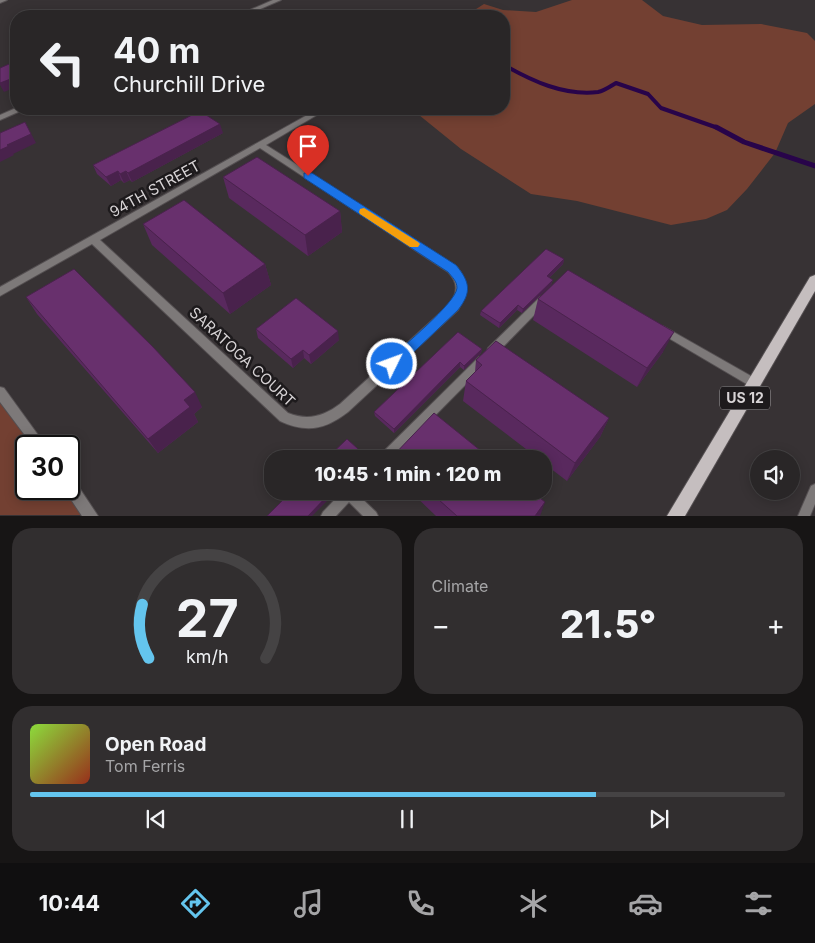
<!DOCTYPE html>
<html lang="en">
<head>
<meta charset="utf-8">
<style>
	:root { --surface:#292627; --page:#312e2f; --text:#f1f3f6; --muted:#a5a5a7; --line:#454344; --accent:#64c5ee }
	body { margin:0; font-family:Inter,sans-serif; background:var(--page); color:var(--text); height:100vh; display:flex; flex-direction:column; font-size:19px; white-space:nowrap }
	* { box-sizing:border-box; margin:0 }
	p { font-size:16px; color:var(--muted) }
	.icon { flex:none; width:28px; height:28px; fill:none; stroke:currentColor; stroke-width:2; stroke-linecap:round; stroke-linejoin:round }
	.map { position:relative; height:516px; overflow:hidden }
	.side { display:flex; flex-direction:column; gap:12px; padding:12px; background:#171515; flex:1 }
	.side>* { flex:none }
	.top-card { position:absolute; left:10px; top:10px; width:500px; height:105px; border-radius:20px; box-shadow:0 2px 12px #0003,0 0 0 1px var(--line); background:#292627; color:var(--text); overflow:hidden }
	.tools { position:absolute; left:750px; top:450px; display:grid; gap:10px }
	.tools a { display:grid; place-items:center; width:50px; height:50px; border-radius:50%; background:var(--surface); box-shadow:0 2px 12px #0003,0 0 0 1px var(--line); font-size:25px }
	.speed { position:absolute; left:15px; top:435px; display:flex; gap:10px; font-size:25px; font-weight:700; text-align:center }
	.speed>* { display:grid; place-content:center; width:65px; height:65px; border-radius:50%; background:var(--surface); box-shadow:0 2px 12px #0003,0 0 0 1px var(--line); line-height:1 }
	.speed .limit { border:2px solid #111; border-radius:8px; background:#fff; color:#111 }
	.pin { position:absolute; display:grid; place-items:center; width:42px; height:42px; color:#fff; margin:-51px -21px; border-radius:50% 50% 50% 0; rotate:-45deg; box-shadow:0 0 5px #0007 }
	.pin .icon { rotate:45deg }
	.me { position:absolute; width:55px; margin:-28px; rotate:48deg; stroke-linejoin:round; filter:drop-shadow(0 0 4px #0008) }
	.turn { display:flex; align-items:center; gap:18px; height:105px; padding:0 20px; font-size:22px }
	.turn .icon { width:65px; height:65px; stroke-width:2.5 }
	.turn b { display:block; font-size:35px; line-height:42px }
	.big { font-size:38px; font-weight:800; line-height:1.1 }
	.side .widget { flex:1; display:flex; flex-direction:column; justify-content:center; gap:8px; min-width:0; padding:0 18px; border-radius:20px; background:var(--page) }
	.side .dial { align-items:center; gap:0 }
	.dial svg { height:130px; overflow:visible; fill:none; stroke:var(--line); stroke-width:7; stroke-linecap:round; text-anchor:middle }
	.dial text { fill:var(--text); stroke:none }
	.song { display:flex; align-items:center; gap:15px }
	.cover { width:60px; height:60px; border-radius:8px; background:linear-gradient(135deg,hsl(90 70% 55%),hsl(10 70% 35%)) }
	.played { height:5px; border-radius:2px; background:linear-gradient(90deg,var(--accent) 75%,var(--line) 75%) }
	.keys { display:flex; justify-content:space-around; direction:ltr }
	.heat { display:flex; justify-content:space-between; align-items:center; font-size:28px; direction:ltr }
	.side .tiles { flex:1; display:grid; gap:12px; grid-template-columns:1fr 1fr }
	.widget:last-child { grid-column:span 2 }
	.trip { position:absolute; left:264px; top:450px; width:288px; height:50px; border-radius:20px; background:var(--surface); box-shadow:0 2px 12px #0003,0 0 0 1px var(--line); font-weight:800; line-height:50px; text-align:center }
	.tabs { display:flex; height:80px; justify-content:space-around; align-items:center; background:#100f10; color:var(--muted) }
	.tabs .icon { width:35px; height:35px }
	.tabs .on { color:var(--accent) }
	.tabs b { font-size:22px; color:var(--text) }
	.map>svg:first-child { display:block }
	.green { fill:#734032 }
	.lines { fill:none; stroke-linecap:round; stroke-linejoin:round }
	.stream-far1 { stroke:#28044a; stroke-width:4 }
	.stream { stroke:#28044a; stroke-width:5 }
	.service-casing { stroke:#544f51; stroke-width:2 }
	.minor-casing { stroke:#544f51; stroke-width:2 }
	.tertiary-casing { stroke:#544f51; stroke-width:2 }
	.primary-casing { stroke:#544f51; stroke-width:2 }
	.service { fill:#7d7979; fill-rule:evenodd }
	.minor { fill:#7d7979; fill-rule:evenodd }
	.tertiary { fill:#7d7979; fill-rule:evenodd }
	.primary { fill:#c5bebf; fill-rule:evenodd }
	.wall { fill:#59295e }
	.shaded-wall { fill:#49224c }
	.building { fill:#68306d; stroke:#49224c }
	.route { fill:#1a73e8; stroke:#114b97 }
	.slow { fill:#f59e0b }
	.labels { text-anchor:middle; stroke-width:5; stroke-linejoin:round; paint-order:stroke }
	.shield { fill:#1d1a1c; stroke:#9f9c9e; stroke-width:1 }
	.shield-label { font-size:14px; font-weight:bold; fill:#d7d3d5 }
	.street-label { font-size:15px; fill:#d7d3d5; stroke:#1d1a1c }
</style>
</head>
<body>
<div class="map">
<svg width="815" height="516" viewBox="0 0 815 516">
	<rect width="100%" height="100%" fill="#373234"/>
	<g class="green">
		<polygon points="572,0 642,0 663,16 702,25 761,24 807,33 815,41 815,104 788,123 775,153 747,189 727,210 706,219 671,225 577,201 531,194 461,149 419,115 417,109 504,109 504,16 465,16 484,4 503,10 536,12"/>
		<polygon points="0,388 44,446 26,446 26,489 69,489 69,480 95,515 0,515"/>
	</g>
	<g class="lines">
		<g class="stream-far1">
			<polyline points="461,16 463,13"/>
			<path d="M504,65C532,81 564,96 598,92C604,91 611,86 616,83L648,94L661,108L718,128"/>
		</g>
		<polyline class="stream" points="716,127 744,142 815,166"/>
		<g class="service-casing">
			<g id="service">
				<polygon points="543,296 546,297 548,300 546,303 496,354 492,355 488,354 487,351 488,348 540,297"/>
				<polygon points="663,326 758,380 759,383 758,386 754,388 750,386 660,333 658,330 660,327"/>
				<polygon points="483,356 487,357 488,360 487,363 392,459 378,459 380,455 479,357"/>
				<polygon points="815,484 815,504 810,516 798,516 811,486"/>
				<polygon points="343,491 357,491 356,493 376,512 378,516 363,516 349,502 336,516 321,516 323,512"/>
			</g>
		</g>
		<g class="minor-casing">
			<g id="minor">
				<polygon points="0,0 7,0 0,3"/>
				<polygon points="273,0 281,0 244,16 236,16"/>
				<polygon points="16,108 25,109 0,120 0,115"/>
				<path d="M318,109H327L266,145L456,266C469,281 468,294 458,310L348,412C325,430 306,433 280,421L92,244L0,296V287ZM260,148L448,272C458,282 458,292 450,304L340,404C324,416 308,421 288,413L100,240Z"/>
			</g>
		</g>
		<g class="tertiary-casing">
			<g id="tertiary">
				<polygon points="0,387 4,388 46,446 33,446 0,402"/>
				<polygon points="69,478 74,480 98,516 82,516 64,489 69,489"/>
			</g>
		</g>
		<g class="primary-casing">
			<polygon id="primary" points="815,275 815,291 685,516 667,516 810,277"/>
		</g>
		<use href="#service" class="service"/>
		<use href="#minor" class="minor"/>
		<use href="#tertiary" class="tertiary"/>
		<use href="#primary" class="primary"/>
	</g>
	<g class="wall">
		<polygon points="223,133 132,182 130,180 124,183 121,180 111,186 97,174 93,165"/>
		<polygon points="223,177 340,211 342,232 308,256 229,198"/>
		<polygon points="143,224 265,264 271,285 230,314 152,245"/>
		<polygon points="564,259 563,264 549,278 553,280 551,285 522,313 517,310 499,328 480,315 481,311"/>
		<polygon points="26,297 202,407 194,414 198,422 158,453 37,314"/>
		<polygon points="538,299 663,352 637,387 533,320"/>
		<polygon points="256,329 339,340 311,364 304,358 293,368 258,338"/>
		<polygon points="482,349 481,353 464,370 460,367 394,433 375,416 374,412"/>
		<polygon points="476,360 609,418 600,437 567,481 542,462 542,459 539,459 463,401 466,381 475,372"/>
		<polygon points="410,491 531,491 540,516 436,516"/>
	</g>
	<g class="shaded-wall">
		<polygon points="16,77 16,87 4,92 0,85 0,83"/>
		<polygon points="25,122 36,143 13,154 14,155 0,162 0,150 7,145"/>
		<polygon points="220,124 223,133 132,182 128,173"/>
		<polygon points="118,171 121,180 111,186 106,177"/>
		<polygon points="126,171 130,180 124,183 120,174"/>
		<polygon points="340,211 342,232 308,256 305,235"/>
		<polygon points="564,259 563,264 546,281 547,276"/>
		<polygon points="265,264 271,285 230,314 223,293"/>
		<polygon points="553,280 551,285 522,313 523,309"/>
		<polygon points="518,305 517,310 499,328 500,323"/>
		<polygon points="338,331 339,340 311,364 309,355"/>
		<polygon points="674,332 663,352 637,387 647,368"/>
		<polygon points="482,349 481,353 464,370 464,366"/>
		<polygon points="303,350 304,358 293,368 291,359"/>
		<polygon points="460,362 460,367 394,433 394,429"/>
		<polygon points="195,392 202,407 194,414 198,422 158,453 148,439 184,400"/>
		<polygon points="609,418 600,437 567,481 575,463"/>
		<polygon points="332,491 337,491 312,516 308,516"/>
		<polygon points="545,502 540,516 535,516"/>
	</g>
	<g class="building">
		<polygon points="16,61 16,77 0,83 0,68"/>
		<polygon points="200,111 220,124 128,173 126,171 120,174 118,171 106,177 93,165"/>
		<polygon points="25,122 31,134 7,145 9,146 0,150 0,133"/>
		<polygon points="257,157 340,211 305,235 223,177"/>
		<polygon points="184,200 265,264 223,293 143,224"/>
		<polygon points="546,249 564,259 547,276 553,280 523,309 518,305 500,323 481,311"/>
		<polygon points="74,269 153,347 195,392 184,400 190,407 148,439 26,297"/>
		<polygon points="568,270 674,332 647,368 538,299"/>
		<polygon points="296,298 338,331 309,355 303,350 291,359 256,329"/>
		<polygon points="458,332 482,349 464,366 460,362 394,429 374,412"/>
		<polygon points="496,341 609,418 575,463 466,381 482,365 476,360"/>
		<polygon points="434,413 491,459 392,459 391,458"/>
		<polygon points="347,439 367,457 365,459 326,459"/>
		<polygon points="292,491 332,491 308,516 267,516"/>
		<polygon points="429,491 531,491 545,502 535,516 457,516"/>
	</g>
	<path class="route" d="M304,173H312L456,265C470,282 472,292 458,310L397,368L392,369L388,368L386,364L388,360C401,348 456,303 457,288C457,281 452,277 448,272L304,178Z"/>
	<polygon class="slow" points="364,208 418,242 420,244 418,247 410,247 360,214 359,212 360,209"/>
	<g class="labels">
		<rect class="shield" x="720" y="386.5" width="50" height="23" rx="4"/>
		<g class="shield-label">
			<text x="745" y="403">US 12</text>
		</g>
		<g class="street-label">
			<text transform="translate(155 189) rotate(-29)" y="5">94TH STREET</text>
			<text transform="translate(242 357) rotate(43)" y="5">SARATOGA COURT</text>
		</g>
	</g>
</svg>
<div class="tools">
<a><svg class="icon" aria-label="sound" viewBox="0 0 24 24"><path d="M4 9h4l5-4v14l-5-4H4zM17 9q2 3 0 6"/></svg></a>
</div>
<div class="speed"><div class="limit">30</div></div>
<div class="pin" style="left:308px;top:176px;background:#d93025"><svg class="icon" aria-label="arrive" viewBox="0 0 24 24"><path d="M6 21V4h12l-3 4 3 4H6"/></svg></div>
<svg class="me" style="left:392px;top:364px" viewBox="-20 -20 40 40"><circle r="17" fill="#1a73e8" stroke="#fff" stroke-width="3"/><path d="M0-11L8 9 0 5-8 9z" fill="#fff"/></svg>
<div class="trip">10:45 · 1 min · 120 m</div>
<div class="top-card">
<div class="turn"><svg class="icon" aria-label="left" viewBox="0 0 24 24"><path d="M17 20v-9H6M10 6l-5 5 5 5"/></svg><div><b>40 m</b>Churchill Drive</div></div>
</div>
</div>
<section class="side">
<div class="tiles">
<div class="widget dial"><svg viewBox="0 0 100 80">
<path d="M14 69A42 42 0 1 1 86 69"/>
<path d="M14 69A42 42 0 0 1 10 36" stroke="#64c5ee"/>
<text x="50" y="56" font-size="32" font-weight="700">27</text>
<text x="50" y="72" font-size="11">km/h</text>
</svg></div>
<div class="widget"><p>Climate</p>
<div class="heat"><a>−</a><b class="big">21.5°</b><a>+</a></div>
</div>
<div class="widget">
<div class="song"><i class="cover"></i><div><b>Open Road</b><p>Tom Ferris</p></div></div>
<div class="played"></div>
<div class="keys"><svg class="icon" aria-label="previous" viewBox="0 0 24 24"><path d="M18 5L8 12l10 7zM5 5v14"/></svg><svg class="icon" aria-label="pause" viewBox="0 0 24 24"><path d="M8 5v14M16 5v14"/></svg><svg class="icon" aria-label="next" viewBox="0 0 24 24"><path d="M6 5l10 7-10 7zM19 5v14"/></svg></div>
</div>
</div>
</section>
<nav class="tabs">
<b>10:44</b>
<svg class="icon on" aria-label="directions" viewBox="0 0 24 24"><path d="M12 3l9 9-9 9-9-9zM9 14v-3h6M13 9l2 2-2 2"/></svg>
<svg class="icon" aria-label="music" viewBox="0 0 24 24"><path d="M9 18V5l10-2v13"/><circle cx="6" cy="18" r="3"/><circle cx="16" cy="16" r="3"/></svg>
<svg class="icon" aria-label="phone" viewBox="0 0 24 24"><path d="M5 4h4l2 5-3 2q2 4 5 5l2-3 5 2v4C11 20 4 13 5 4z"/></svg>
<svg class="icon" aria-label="climate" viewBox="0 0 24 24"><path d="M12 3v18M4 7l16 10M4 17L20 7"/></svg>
<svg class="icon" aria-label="car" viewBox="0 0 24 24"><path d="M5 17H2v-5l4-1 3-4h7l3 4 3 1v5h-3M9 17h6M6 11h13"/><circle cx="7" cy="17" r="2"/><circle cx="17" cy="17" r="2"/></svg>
<svg class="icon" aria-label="filters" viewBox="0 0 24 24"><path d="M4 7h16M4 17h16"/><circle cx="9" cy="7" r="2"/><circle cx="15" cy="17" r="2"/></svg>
</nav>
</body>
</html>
